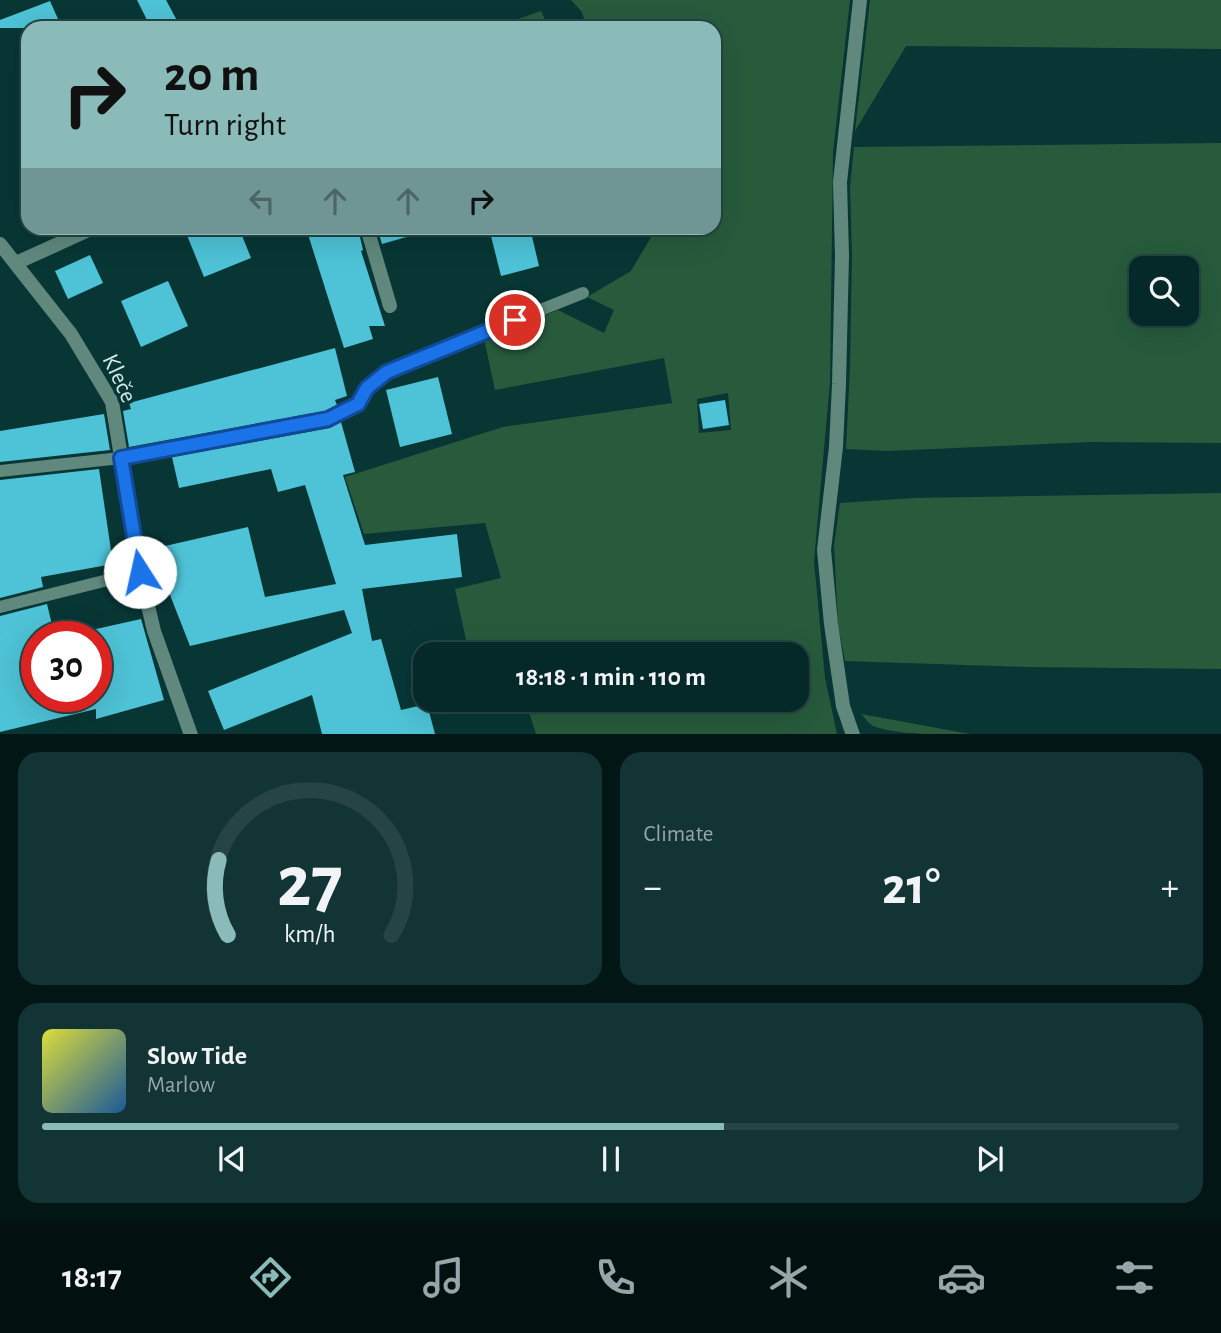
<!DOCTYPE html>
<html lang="en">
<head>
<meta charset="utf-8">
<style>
	:root { --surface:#052828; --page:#133434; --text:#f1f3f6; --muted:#97a6a8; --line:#264445; --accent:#8bbbb9 }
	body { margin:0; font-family:"Alegreya Sans",sans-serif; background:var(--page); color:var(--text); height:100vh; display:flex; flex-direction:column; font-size:26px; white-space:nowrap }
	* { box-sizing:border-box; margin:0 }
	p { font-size:23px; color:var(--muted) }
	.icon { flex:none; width:38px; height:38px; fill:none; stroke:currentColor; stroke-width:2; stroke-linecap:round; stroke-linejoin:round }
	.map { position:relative; height:734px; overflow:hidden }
	.sheet { display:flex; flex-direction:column; gap:18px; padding:18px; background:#031616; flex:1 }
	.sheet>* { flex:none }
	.guide { position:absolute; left:21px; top:21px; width:700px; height:214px; border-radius:21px; box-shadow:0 7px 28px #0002,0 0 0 2px var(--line); background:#8bbbb9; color:#111; overflow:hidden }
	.tools { position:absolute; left:1129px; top:256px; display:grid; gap:14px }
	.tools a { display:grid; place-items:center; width:70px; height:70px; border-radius:14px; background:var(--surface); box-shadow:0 7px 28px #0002,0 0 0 2px var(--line); font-size:35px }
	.speed { position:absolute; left:21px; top:621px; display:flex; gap:14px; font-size:35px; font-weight:700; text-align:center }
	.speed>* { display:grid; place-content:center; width:91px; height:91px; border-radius:50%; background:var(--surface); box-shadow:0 7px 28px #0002,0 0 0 2px var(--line); line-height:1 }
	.speed .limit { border:10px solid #d22; background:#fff; color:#111 }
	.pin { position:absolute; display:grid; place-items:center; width:60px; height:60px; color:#fff; margin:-30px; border:4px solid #fff; border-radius:50%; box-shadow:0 2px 7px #0007 }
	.me { position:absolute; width:77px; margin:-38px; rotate:350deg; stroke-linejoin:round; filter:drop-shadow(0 0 5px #0008) }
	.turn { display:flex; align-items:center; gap:24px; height:147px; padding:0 28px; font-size:32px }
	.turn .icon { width:91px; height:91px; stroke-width:2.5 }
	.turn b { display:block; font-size:49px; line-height:60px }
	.lanes { display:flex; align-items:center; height:66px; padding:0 28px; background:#0003; justify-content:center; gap:35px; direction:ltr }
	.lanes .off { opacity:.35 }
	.big { font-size:52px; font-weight:700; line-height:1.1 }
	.sheet .tile { flex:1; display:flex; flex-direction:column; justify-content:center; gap:10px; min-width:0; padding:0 24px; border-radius:21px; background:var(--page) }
	.sheet .dial { align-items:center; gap:0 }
	.dial svg { height:182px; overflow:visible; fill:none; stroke:var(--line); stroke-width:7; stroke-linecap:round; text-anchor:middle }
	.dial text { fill:var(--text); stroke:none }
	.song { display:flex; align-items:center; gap:21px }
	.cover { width:84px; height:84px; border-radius:10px; background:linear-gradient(135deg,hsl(60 70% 55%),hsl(210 70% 35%)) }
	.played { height:7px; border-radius:4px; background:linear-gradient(90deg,var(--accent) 60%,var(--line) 60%) }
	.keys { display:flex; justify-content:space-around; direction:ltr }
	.heat { display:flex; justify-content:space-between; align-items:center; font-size:38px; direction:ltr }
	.sheet .tiles { flex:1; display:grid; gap:18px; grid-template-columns:1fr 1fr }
	.tile:last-child { grid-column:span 2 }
	.trip { position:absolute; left:413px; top:642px; width:396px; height:70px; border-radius:21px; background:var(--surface); box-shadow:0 7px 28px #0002,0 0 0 2px var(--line); font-weight:700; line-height:70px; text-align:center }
	.menu { display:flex; height:112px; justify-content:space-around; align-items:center; background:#021010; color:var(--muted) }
	.menu .icon { width:49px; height:49px }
	.menu .selected { color:var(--accent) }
	.menu b { font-size:32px; color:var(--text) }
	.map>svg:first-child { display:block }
	.green { fill:#275b3c; fill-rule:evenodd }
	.building { fill:#4ec2d6 }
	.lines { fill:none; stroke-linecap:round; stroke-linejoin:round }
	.service { stroke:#60887c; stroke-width:12 }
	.minor { stroke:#60887c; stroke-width:14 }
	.route-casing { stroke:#114b97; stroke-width:18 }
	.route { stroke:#1a73e8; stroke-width:12 }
	.labels { text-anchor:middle; stroke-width:7; stroke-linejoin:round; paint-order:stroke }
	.street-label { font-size:24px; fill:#d2e9e8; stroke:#073635 }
</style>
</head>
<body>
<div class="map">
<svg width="1221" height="735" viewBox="0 0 1221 735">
	<rect width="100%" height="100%" fill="#073635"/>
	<g class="green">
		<path d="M571,0H850L833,152L830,382L814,561L825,678L837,734H536L525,700H796V654H511L509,650L490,654H469L455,589L501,578L485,523L364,534L345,477L503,427L672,403L664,358L495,390L484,339L558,310L604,333L614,310L587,297L631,271L654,232V228H714V28H588L581,11ZM728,393L731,430L699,433L697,399Z"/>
		<polygon points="870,0 1221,0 1221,49 906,46 855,131"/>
		<polygon points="541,11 549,28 493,28"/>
		<path d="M1221,143V443L1090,442L888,451L846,449L850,366L852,254L850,187L854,147ZM1141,268H1186V313H1141Z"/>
		<polygon points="1221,493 1221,669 1029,667 845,661 838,625 834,545 840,503 913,498"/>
		<path d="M861,714L970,734C943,735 897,735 873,726C869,724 865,718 861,714Z"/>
	</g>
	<g class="building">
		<polygon points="137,0 166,0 181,28 151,28"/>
		<polygon points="50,1 62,28 0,28 0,20"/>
		<polygon points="184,228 239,228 251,258 204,277"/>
		<polygon points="306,228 358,228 363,250 361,251 385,326 369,326 373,339 344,348"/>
		<polygon points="377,228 416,228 417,234 382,244"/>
		<polygon points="489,228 530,228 539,266 501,276"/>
		<polygon points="90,255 103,283 68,299 55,271"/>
		<polygon points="168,281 188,326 141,347 121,301"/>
		<polygon points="335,348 347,396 335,400 337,405 325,411 129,447 123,411 131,409 129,403"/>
		<polygon points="438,377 452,434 400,447 386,390"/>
		<polygon points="725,400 729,425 703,429 699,404"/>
		<polygon points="104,414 110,450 0,462 0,431"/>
		<polygon points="341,422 355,472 343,475 365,545 457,534 462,577 362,589 372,641 381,639 401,710 427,704 435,734 322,734 312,695 224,730 208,691 352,633 344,610 190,646 152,549 248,527 265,597 336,584 305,485 278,492 271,469 179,488 172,457 330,428"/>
		<polygon points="99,469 113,564 41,577 43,587 0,598 0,480"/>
		<polygon points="47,604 55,637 37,637 37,696 96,696 96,629 141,619 164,700 96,719 96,709 0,732 0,616"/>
	</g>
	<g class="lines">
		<g class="service">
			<polyline points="0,471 121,458 328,419 358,404 367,388 387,371 583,293"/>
			<polyline points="0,607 140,572"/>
		</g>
		<g class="minor">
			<polyline points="367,228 390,306"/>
			<polyline points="0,244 71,334 112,402 140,572 154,631 191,735"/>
			<polyline points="16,263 93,228"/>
			<polyline points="853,735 843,706 831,624 824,550 836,447 839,384 842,256 840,182 860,0"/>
		</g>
	</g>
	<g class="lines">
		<g class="route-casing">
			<polyline id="route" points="140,572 121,458 328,419 358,404 367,388 387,372 515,320"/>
		</g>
		<use href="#route" class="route"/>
	</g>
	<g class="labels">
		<g class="street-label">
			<text transform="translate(120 378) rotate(65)" y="8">Kleče</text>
		</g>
	</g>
</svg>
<div class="tools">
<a><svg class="icon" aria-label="search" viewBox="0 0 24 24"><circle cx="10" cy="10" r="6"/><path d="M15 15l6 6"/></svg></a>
</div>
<div class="speed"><div class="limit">30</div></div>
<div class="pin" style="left:515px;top:320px;background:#d93025"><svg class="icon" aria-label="arrive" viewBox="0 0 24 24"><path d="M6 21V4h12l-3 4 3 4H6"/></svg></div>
<svg class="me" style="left:140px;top:572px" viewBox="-20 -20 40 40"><circle r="19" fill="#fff"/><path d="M0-13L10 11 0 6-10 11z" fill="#1a73e8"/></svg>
<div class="trip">18:18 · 1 min · 110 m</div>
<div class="guide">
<div class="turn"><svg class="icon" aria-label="right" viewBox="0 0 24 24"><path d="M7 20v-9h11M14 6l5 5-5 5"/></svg><div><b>20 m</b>Turn right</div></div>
<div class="lanes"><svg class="icon off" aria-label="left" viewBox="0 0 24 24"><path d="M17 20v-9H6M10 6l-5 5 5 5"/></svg><svg class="icon off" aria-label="ahead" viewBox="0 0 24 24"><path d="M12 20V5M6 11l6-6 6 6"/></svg><svg class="icon off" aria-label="ahead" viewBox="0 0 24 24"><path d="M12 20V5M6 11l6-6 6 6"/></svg><svg class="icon" aria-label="right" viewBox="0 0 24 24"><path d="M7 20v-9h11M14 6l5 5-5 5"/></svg></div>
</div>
</div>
<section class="sheet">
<div class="tiles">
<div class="tile dial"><svg viewBox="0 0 100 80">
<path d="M14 69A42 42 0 1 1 86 69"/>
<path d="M14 69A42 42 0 0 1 10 36" stroke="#8bbbb9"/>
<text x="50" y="56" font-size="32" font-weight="700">27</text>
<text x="50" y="72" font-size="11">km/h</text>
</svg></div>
<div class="tile"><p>Climate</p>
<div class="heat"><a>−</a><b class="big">21°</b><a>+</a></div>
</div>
<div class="tile">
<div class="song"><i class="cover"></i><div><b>Slow Tide</b><p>Marlow</p></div></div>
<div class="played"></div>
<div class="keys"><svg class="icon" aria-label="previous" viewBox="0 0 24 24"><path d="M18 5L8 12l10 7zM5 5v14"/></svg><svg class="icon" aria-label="pause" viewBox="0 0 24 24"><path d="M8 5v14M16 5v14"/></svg><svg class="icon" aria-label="next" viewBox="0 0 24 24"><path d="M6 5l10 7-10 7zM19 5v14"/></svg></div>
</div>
</div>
</section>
<nav class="menu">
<b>18:17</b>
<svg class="icon selected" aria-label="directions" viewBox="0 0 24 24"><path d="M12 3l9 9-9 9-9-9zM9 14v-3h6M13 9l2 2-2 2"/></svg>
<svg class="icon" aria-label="music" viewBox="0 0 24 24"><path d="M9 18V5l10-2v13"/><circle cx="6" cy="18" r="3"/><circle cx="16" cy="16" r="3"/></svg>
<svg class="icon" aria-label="phone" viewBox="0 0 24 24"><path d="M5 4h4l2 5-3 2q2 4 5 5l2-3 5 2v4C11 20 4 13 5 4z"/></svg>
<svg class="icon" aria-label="climate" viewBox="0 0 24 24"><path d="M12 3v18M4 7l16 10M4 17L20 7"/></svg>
<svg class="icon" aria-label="car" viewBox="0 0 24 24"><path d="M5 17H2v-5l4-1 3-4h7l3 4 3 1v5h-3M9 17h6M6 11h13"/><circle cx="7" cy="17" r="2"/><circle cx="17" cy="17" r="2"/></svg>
<svg class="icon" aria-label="filters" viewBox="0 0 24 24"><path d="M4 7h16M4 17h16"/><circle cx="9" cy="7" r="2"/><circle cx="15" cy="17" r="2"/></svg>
</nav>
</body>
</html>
